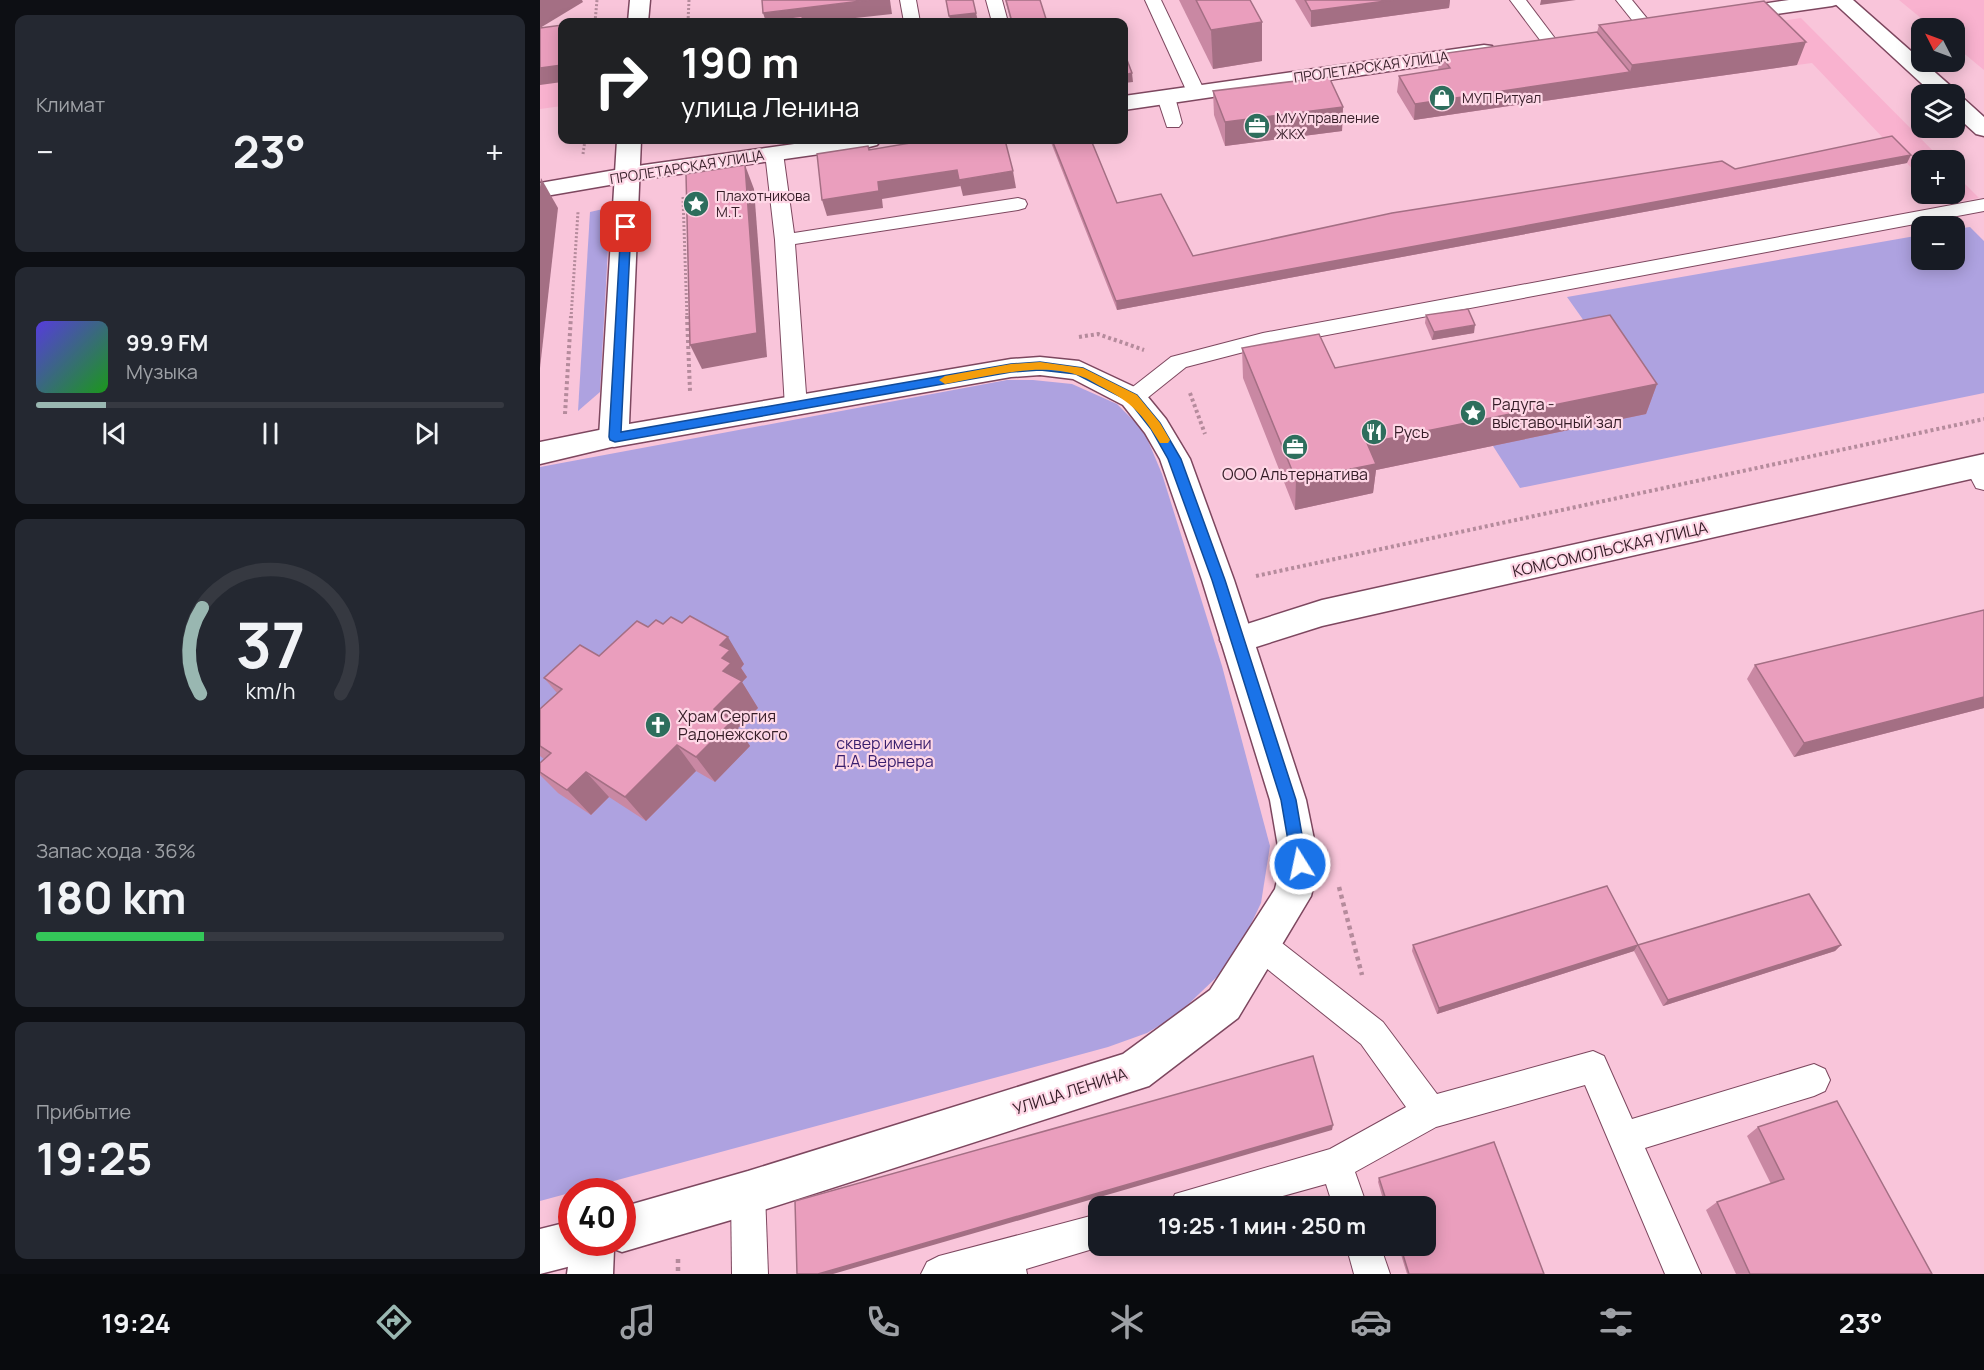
<!DOCTYPE html>
<html lang="ru">
<head>
<meta charset="utf-8">
<style>
	:root { --surface:#171b24; --page:#242831; --text:#f1f3f6; --muted:#9ea1a6; --line:#363941; --accent:#99b7b1 }
	body { margin:0; font-family:Manrope,sans-serif; background:var(--page); color:var(--text); height:100vh; display:flex; flex-direction:column; font-size:22px; white-space:nowrap }
	* { box-sizing:border-box; margin:0 }
	p { font-size:20px; color:var(--muted) }
	.icon { flex:none; width:33px; height:33px; fill:none; stroke:currentColor; stroke-width:2; stroke-linecap:round; stroke-linejoin:round }
	.map { position:relative; flex:1; overflow:hidden }
	.panel { display:flex; flex-direction:column; gap:15px; padding:15px; background:#0d0f14; width:540px }
	.panel>* { flex:none }
	.top-card { position:absolute; left:18px; top:18px; width:570px; height:126px; border-radius:12px; box-shadow:0 3px 15px #0003; background:#202124; color:#fff; overflow:hidden }
	.needle { width:39px; rotate:312deg }
	.tools { position:absolute; left:1371px; top:18px; display:grid; gap:12px }
	.tools a { display:grid; place-items:center; width:54px; height:54px; border-radius:12px; background:var(--surface); box-shadow:0 3px 15px #0003; font-size:30px }
	.speed { position:absolute; left:18px; top:1178px; display:flex; gap:12px; font-size:30px; font-weight:700; text-align:center }
	.speed>* { display:grid; place-content:center; width:78px; height:78px; border-radius:50%; background:var(--surface); box-shadow:0 3px 15px #0003; line-height:1 }
	.speed .limit { border:9px solid #d22; background:#fff; color:#111 }
	.pin { position:absolute; display:grid; place-items:center; width:51px; height:51px; color:#fff; margin:-26px; border-radius:12px; box-shadow:0 3px 9px #0006 }
	.me { position:absolute; width:66px; margin:-33px; rotate:350deg; stroke-linejoin:round; filter:drop-shadow(0 0 4px #0008) }
	.turn { display:flex; align-items:center; gap:21px; height:126px; padding:0 24px; font-size:27px }
	.turn .icon { width:78px; height:78px; stroke-width:2.5 }
	.turn b { display:block; font-size:42px; line-height:51px }
	.big { font-size:45px; font-weight:700; line-height:1.1 }
	.panel .card { flex:1; display:flex; flex-direction:column; justify-content:center; gap:9px; min-width:0; padding:0 21px; border-radius:12px; background:var(--page) }
	.panel .dial { align-items:center; gap:0 }
	.dial svg { height:156px; overflow:visible; fill:none; stroke:var(--line); stroke-width:7; stroke-linecap:round; text-anchor:middle }
	.dial text { fill:var(--text); stroke:none }
	.song { display:flex; align-items:center; gap:18px }
	.cover { width:72px; height:72px; border-radius:9px; background:linear-gradient(135deg,hsl(250 70% 55%),hsl(120 70% 35%)) }
	.played { height:6px; border-radius:3px; background:linear-gradient(90deg,var(--accent) 15%,var(--line) 15%) }
	.keys { display:flex; justify-content:space-around; direction:ltr }
	.heat { display:flex; justify-content:space-between; align-items:center; font-size:33px; direction:ltr }
	.charge { height:9px; border-radius:4px; background:linear-gradient(90deg,#34c759 36%,var(--line) 0) }
	.trip { position:absolute; left:548px; top:1196px; width:348px; height:60px; border-radius:12px; background:var(--surface); box-shadow:0 3px 15px #0003; font-weight:700; line-height:60px; text-align:center }
	.dock { display:flex; height:96px; justify-content:space-around; align-items:center; background:#090b0e; color:var(--muted) }
	.dock .icon { width:42px; height:42px }
	.dock .active { color:var(--accent) }
	.dock b { font-size:27px; color:var(--text) }
	main { display:flex; flex:1; min-height:0 }
	.map>svg:first-child { display:block }
	.built { fill:#f9b2cf }
	.green { fill:#aea2e0 }
	.lines { fill:none; stroke-linecap:round; stroke-linejoin:round }
	.service-casing { stroke:#7d475f; stroke-width:2 }
	.pedestrian-casing { stroke:#7d475f; stroke-width:3 }
	.minor-casing { stroke:#7d475f; stroke-width:3 }
	.tertiary-casing { stroke:#7d475f; stroke-width:3 }
	.path-far2 { stroke:#b58b9c; stroke-width:3; stroke-dasharray:2 2; stroke-linecap:butt }
	.path-far1 { stroke:#b58b9c; stroke-width:4; stroke-dasharray:3 3; stroke-linecap:butt }
	.path { stroke:#b58b9c; stroke-width:4.5; stroke-dasharray:4 4; stroke-linecap:butt }
	.service { fill:#fff; fill-rule:evenodd }
	.pedestrian { fill:#fff; fill-rule:evenodd }
	.minor { fill:#fff; fill-rule:evenodd }
	.tertiary { fill:#fff; fill-rule:evenodd }
	.wall { fill:#c988a3 }
	.shaded-wall { fill:#a46f84 }
	.building { fill:#ea9ebd; stroke:#a46f84; stroke-width:1.5 }
	.route { fill:#1a73e8; stroke:#114b97; stroke-width:1.5 }
	.slow { fill:#f59e0b }
	.labels { text-anchor:middle; stroke-width:4.5; stroke-linejoin:round; paint-order:stroke }
	.far-street-label { font-size:14px; fill:#351d27; stroke:#fed7e6 }
	.far-poi-label { font-size:14px; fill:#351d27; stroke:#fed7e6; text-anchor:start }
	.poi-label { font-size:16px; fill:#351d27; stroke:#fed7e6; text-anchor:start }
	.street-label { font-size:16px; fill:#351d27; stroke:#fed7e6 }
	.park-label { font-size:16px; fill:#381e6d; stroke:#fed7e6 }
</style>
</head>
<body>
<main>
<section class="panel">
<div class="card"><p>Климат</p>
<div class="heat"><a>−</a><b class="big">23°</b><a>+</a></div>
</div>
<div class="card">
<div class="song"><i class="cover"></i><div><b>99.9 FM</b><p>Музыка</p></div></div>
<div class="played"></div>
<div class="keys"><svg class="icon" aria-label="previous" viewBox="0 0 24 24"><path d="M18 5L8 12l10 7zM5 5v14"/></svg><svg class="icon" aria-label="pause" viewBox="0 0 24 24"><path d="M8 5v14M16 5v14"/></svg><svg class="icon" aria-label="next" viewBox="0 0 24 24"><path d="M6 5l10 7-10 7zM19 5v14"/></svg></div>
</div>
<div class="card dial"><svg viewBox="0 0 100 80">
<path d="M14 69A42 42 0 1 1 86 69"/>
<path d="M14 69A42 42 0 0 1 15 25" stroke="#99b7b1"/>
<text x="50" y="56" font-size="32" font-weight="700">37</text>
<text x="50" y="72" font-size="11">km/h</text>
</svg></div>
<div class="card"><p>Запас хода · 36%</p><b class="big">180 km</b><div class="charge"></div></div>
<div class="card"><p>Прибытие</p><b class="big">19:25</b></div>
</section>
<div class="map">
<svg width="1444" height="1274" viewBox="0 0 1444 1274">
	<rect width="100%" height="100%" fill="#f9c5da"/>
	<g class="built">
		<polygon points="1359,0 1444,0 1444,70 1415,46 1414,28 1393,28"/>
		<polygon points="1261,18 1402,160 1382,160 1381,178 1272,63 1257,65 1216,25"/>
		<polygon points="22,37 22,106 0,109 0,40"/>
		<polygon points="1415,174 1439,198 1407,204 1397,194 1414,194"/>
	</g>
	<g class="green">
		<polygon points="63,209 70,213 60,392 38,411 50,212"/>
		<polygon points="1430,227 1444,241 1444,393 980,488 953,446 1061,345 1027,297 1381,235 1382,260 1414,260 1415,229"/>
		<polygon points="467,380 493,380 532,384 577,404 604,431 622,474 682,666 730,846 721,903 702,943 682,972 637,1015 607,1033 568,1047 0,1201 0,467"/>
	</g>
	<g class="lines">
		<g class="service-casing">
			<g id="service">
				<polygon points="360,0 376,0 380,22 364,22"/>
				<polygon points="446,0 462,0 468,22 452,22"/>
				<polygon points="605,0 621,0 665,92 662,96 650,96 647,92"/>
				<polygon points="970,0 986,0 1017,41 1015,44 1003,44"/>
				<polygon points="1076,0 1092,0 1114,27 1112,30 1100,30"/>
				<polygon points="626,92 632,93 635,97 642,123 639,127 627,127 617,97 620,93"/>
				<polygon points="234,148 240,149 243,153 254,233 478,198 485,200 487,204 485,208 478,210 255,244 267,407 264,412 256,415 248,412 245,407 235,240 225,153 228,149"/>
				<polygon points="1444,199 1444,211 723,347 646,367 601,403 593,406 585,403 582,398 585,393 631,357 723,333"/>
				<polygon points="1436,459 1444,461 1444,490 1436,488 1425,467 1428,461"/>
				<polygon points="722,932 733,936 843,1022 897,1094 1053,1051 1064,1056 1092,1119 1274,1064 1285,1069 1290,1080 1285,1091 1274,1096 1105,1148 1161,1274 1125,1274 1045,1085 896,1127 815,1172 827,1206 793,1206 786,1184 707,1206 630,1206 635,1194 790,1149 866,1107 821,1044 711,956 707,946 711,936"/>
				<polygon points="208,1176 220,1181 225,1193 228,1274 192,1274 191,1193 196,1181"/>
				<polygon points="558,1214 558,1245 566,1245 486,1269 487,1274 381,1274 387,1262 399,1256"/>
				<polygon points="806,1245 840,1245 850,1274 814,1274"/>
			</g>
		</g>
		<g class="pedestrian-casing">
			<g id="pedestrian">
				<polygon points="74,427 84,430 89,437 84,444 0,464 0,442"/>
				<polygon points="32,1221 32,1242 61,1242 55,1258 39,1264 0,1274 0,1229"/>
			</g>
		</g>
		<g class="minor-casing">
			<g id="minor">
				<polygon points="1249,0 1302,0 1299,4 1292,6 1188,21 1181,19 1178,15 1181,11 1188,9"/>
				<polygon points="944,45 952,46 955,51 952,56 584,110 584,96"/>
				<polygon points="283,140 341,140 337,145 329,147 104,179 0,197 0,183 104,165"/>
				<polygon points="1444,454 1444,476 782,626 697,653 685,649 680,640 685,631 782,600"/>
			</g>
		</g>
		<g class="tertiary-casing">
			<g id="tertiary">
				<polygon points="90,0 110,0 108,22 88,22"/>
				<polygon points="1291,0 1313,0 1414,89 1416,96 1422,97 1444,117 1444,136 1436,134 1414,114 1414,94 1393,94"/>
				<polygon points="77,140 101,140 89,424 471,359 500,357 539,361 603,391 626,419 650,459 694,580 766,800 779,864 771,896 698,1018 609,1086 208,1215 82,1252 74,1249 73,1274 27,1274 32,1237 32,1242 82,1242 82,1207 208,1171 583,1054 670,990 735,889 741,864 730,800 662,580 620,459 605,433 583,405 533,379 500,375 471,377 74,447 64,444 59,437"/>
			</g>
		</g>
		<g class="path-far2">
			<polyline points="55,22 57,0"/>
			<polyline points="148,22 149,0"/>
			<polyline points="43,154 45,140"/>
			<polyline points="143,197 147,318"/>
			<polyline points="31,318 38,212"/>
		</g>
		<g class="path-far1">
			<polyline points="147,316 150,391"/>
			<polyline points="539,337 558,334 604,350"/>
			<polyline points="650,393 665,434"/>
			<polyline points="25,414 31,316"/>
			<polyline points="716,576 1444,419"/>
		</g>
		<g class="path">
			<polyline points="799,887 822,975"/>
			<polyline points="138,1259 138,1274"/>
		</g>
		<use href="#service" class="service"/>
		<use href="#pedestrian" class="pedestrian"/>
		<use href="#minor" class="minor"/>
		<use href="#tertiary" class="tertiary"/>
	</g>
	<g class="wall">
		<polygon points="465,0 500,0 507,22 471,22"/>
		<polygon points="639,0 710,0 722,61 673,69"/>
		<polygon points="755,0 910,0 909,8 771,27"/>
		<polygon points="1059,25 1257,65 1086,89 874,120 857,92 859,76 898,70 900,54 1057,32"/>
		<polygon points="673,91 803,107 802,131 685,146 674,115"/>
		<polygon points="510,140 551,140 577,203 653,256 1195,169 1367,163 577,310"/>
		<polygon points="886,315 934,333 892,340 885,323"/>
		<polygon points="702,348 795,368 1117,384 1106,414 836,470 833,493 755,510 703,378"/>
		<polygon points="1444,610 1444,708 1254,757 1207,679 1215,665"/>
		<polygon points="108,627 204,664 201,668 207,677 202,682 218,708 198,728 210,746 175,782 156,771 106,821 69,797 51,815 18,793 0,775 0,763 4,759 0,756 0,709 17,693 4,678 59,656"/>
		<polygon points="873,945 1098,945 1094,951 897,1014 872,951"/>
		<polygon points="1098,945 1301,945 1295,951 1123,1006 1094,951"/>
		<polygon points="1218,1127 1392,1274 1196,1274 1166,1210 1177,1202 1231,1184 1207,1136"/>
		<polygon points="839,1178 1004,1274 867,1274 858,1245 885,1245 885,1206 845,1206 838,1182"/>
	</g>
	<g class="shaded-wall">
		<polygon points="0,0 42,0 43,2 0,28"/>
		<polygon points="329,0 350,0 352,14 279,22 226,22 223,13"/>
		<polygon points="853,0 910,0 909,8 771,27 771,11"/>
		<polygon points="1001,0 1036,0 1000,5"/>
		<polygon points="436,13 438,21 425,22 411,22 409,16"/>
		<polygon points="722,22 722,61 673,69 671,30"/>
		<polygon points="1266,42 1257,65 1086,89 874,120 875,104 1090,72 1092,65"/>
		<polygon points="22,65 22,82 0,85 0,68"/>
		<polygon points="592,73 593,82 584,83 584,75"/>
		<polygon points="803,107 802,131 685,146 685,122"/>
		<polygon points="1371,155 1367,163 577,310 576,301"/>
		<polygon points="205,165 214,189 227,357 162,369 150,345"/>
		<polygon points="417,170 421,186 342,199 343,208 287,216 282,200 338,182"/>
		<polygon points="473,171 476,188 423,196 419,180"/>
		<polygon points="1,178 18,208 0,368 0,187"/>
		<polygon points="935,325 934,333 892,340 894,332"/>
		<polygon points="1117,384 1106,414 836,470 833,493 755,510 756,480 827,443"/>
		<polygon points="188,637 204,664 201,668 207,677 202,682 218,708 198,728 210,746 175,782 156,757 174,709 182,658 180,645"/>
		<polygon points="1444,697 1444,708 1254,757 1264,743"/>
		<polygon points="137,745 156,771 106,821 85,797"/>
		<polygon points="46,772 69,797 51,815 27,790"/>
		<polygon points="1098,945 1094,951 897,1014 899,1008"/>
		<polygon points="1301,945 1295,951 1123,1006 1128,1000"/>
		<polygon points="793,1125 792,1130 293,1274 278,1274"/>
	</g>
	<g class="building">
		<polygon points="222,0 329,0 223,13"/>
		<polygon points="406,0 433,0 436,13 409,16"/>
		<polygon points="466,0 500,0 507,22 472,22"/>
		<polygon points="656,0 710,0 722,22 671,30"/>
		<polygon points="765,0 853,0 771,11"/>
		<polygon points="1224,1 1266,42 1092,65 1059,25"/>
		<polygon points="262,16 263,22 225,22 225,21"/>
		<polygon points="22,25 22,65 0,68 0,28"/>
		<polygon points="1057,32 1090,72 875,104 859,76 910,68 900,54"/>
		<polygon points="584,52 592,73 584,75"/>
		<polygon points="789,77 803,107 685,122 673,91"/>
		<polygon points="1352,136 1371,155 576,301 512,140 551,140 577,203 621,194 653,256 852,213 1182,161 1195,169"/>
		<polygon points="388,140 465,140 473,171 419,180 417,170 338,182 339,191 282,200 277,154 328,146 329,150"/>
		<polygon points="205,165 217,333 150,345 146,174"/>
		<polygon points="928,309 935,325 894,332 886,315"/>
		<polygon points="1070,315 1117,384 827,443 836,464 756,480 702,348 779,334 795,368"/>
		<polygon points="1444,610 1444,697 1264,743 1215,665"/>
		<polygon points="150,616 188,637 180,645 190,650 182,658 191,663 183,671 202,681 174,709 193,720 156,757 137,745 85,797 46,772 27,790 0,772 0,763 11,753 0,746 0,709 22,689 4,678 40,645 59,656 97,621 108,627 116,620 123,624 131,617 142,623"/>
		<polygon points="1067,886 1098,945 899,1008 873,945"/>
		<polygon points="1269,894 1301,945 1128,1000 1098,945"/>
		<polygon points="773,1056 793,1125 278,1274 257,1274 255,1201"/>
		<polygon points="1297,1101 1392,1274 1210,1274 1177,1202 1244,1179 1218,1127"/>
		<polygon points="954,1142 1004,1274 869,1274 860,1245 885,1245 885,1206 848,1206 839,1178"/>
	</g>
	<polygon class="route" points="86,224 91,227 81,432 471,364 500,362 543,368 597,395 620,423 641,459 685,580 756,800 767,864 765,869 760,871 754,869 752,864 741,800 672,580 628,459 611,429 589,401 536,374 500,370 471,372 75,442 70,440 69,437 81,227"/>
	<path class="slow" d="M500,362L543,368L597,395L620,423L630,440L628,443H620C602,413 592,403 562,387C554,383 546,377 537,375C500,362 443,377 405,384L399,380L405,376L471,364Z"/>
	<defs>
		<g id="shop-disc" transform="scale(1.35)"><circle r="9.5" fill="#2e6e5d" stroke="#fed7e6"/><path d="M-5-2.5h2.3a2.7 3.5 0 0 1 5.4 0H5L5.5 6h-11ZM-1.5-2.5h3a1.5 2.3 0 0 0-3 0Z" fill="#fff"/></g>
		<g id="office-disc" transform="scale(1.35)"><circle r="9.5" fill="#2e6e5d" stroke="#fed7e6"/><path d="M-6-3h4V-5.5h4V-3h4V5H-6ZM-1-4.5V-3h2v-1.5ZM-6 0V1H6V0Z" fill="#fff"/></g>
		<g id="sight-disc" transform="scale(1.35)"><circle r="9.5" fill="#2e6e5d" stroke="#fed7e6"/><path d="M0-6L1.8-2.2L6-1.7L2.9 1.2L3.7 5.4L0 3.3L-3.7 5.4L-2.9 1.2L-6-1.7L-1.8-2.2Z" fill="#fff"/></g>
		<g id="restaurant-disc" transform="scale(1.35)"><circle r="9.5" fill="#2e6e5d" stroke="#fed7e6"/><path d="M-5-6h1v4h1v-4h1v4h1v-4h1v5L-1.5 .5V6h-2V.5L-5-1ZM5-6V6H3V1.5H1.5Q1.5-4 5-6Z" fill="#fff"/></g>
		<g id="church-disc" transform="scale(1.35)"><circle r="9.5" fill="#2e6e5d" stroke="#fed7e6"/><path d="M-1.2-6h2.4v3.5h3.3v2.4h-3.3V6h-2.4V-.1h-3.3v-2.4h3.3Z" fill="#fff"/></g>
	</defs>
	<g fill-rule="evenodd">
		<use href="#shop-disc" x="902" y="98"/>
		<use href="#office-disc" x="717" y="126"/>
		<use href="#sight-disc" x="156" y="204"/>
		<use href="#sight-disc" x="933" y="413"/>
		<use href="#restaurant-disc" x="834" y="432"/>
		<use href="#office-disc" x="755" y="447"/>
		<use href="#church-disc" x="118" y="725"/>
	</g>
	<g class="labels">
		<g class="far-street-label">
			<text transform="translate(831 67) rotate(-8)" y="5">ПРОЛЕТАРСКАЯ УЛИЦА</text>
			<text transform="translate(147 167) rotate(-9)" y="5">ПРОЛЕТАРСКАЯ УЛИЦА</text>
		</g>
		<g class="far-poi-label">
			<text x="922" y="103">МУП Ритуал</text>
			<text x="736" y="123">МУ Управление<tspan x="736" dy="16">ЖКХ</tspan></text>
			<text x="176" y="201">Плахотникова<tspan x="176" dy="16">М.Т.</tspan></text>
		</g>
		<g class="poi-label">
			<text x="952" y="410">Радуга -<tspan x="952" dy="18">выставочный зал</tspan></text>
			<text x="854" y="438">Русь</text>
			<text x="755" y="480" text-anchor="middle">ООО Альтернатива</text>
			<text x="138" y="722">Храм Сергия<tspan x="138" dy="18">Радонежского</tspan></text>
		</g>
		<g class="street-label">
			<text transform="translate(1070 549) rotate(-13)" y="6">КОМСОМОЛЬСКАЯ УЛИЦА</text>
			<text transform="translate(530 1091) rotate(-18)" y="6">УЛИЦА ЛЕНИНА</text>
		</g>
		<g class="park-label">
			<text x="344" y="749">сквер имени<tspan x="344" dy="18">Д.А. Вернера</tspan></text>
		</g>
	</g>
</svg>
<div class="tools">
<a><svg class="needle" viewBox="-14 -14 28 28"><path d="M0-13l5 13h-10z" fill="#e53935"/><path d="M0 13l5-13h-10z" fill="#9ea1a6"/></svg></a>
<a><svg class="icon" aria-label="layers" viewBox="0 0 24 24"><path d="M12 4l9 5-9 5-9-5zM3 14l9 5 9-5"/></svg></a>
<a>+</a>
<a>−</a>
</div>
<div class="speed"><div class="limit">40</div></div>
<div class="pin" style="left:86px;top:227px;background:#d93025"><svg class="icon" aria-label="arrive" viewBox="0 0 24 24"><path d="M6 21V4h12l-3 4 3 4H6"/></svg></div>
<svg class="me" style="left:760px;top:864px" viewBox="-20 -20 40 40"><circle r="17" fill="#1a73e8" stroke="#fff" stroke-width="3"/><path d="M0-11L8 9 0 5-8 9z" fill="#fff"/></svg>
<div class="trip">19:25 · 1 мин · 250 m</div>
<div class="top-card">
<div class="turn"><svg class="icon" aria-label="right" viewBox="0 0 24 24"><path d="M7 20v-9h11M14 6l5 5-5 5"/></svg><div><b>190 m</b>улица Ленина</div></div>
</div>
</div>
</main>
<nav class="dock">
<b>19:24</b>
<svg class="icon active" aria-label="directions" viewBox="0 0 24 24"><path d="M12 3l9 9-9 9-9-9zM9 14v-3h6M13 9l2 2-2 2"/></svg>
<svg class="icon" aria-label="music" viewBox="0 0 24 24"><path d="M9 18V5l10-2v13"/><circle cx="6" cy="18" r="3"/><circle cx="16" cy="16" r="3"/></svg>
<svg class="icon" aria-label="phone" viewBox="0 0 24 24"><path d="M5 4h4l2 5-3 2q2 4 5 5l2-3 5 2v4C11 20 4 13 5 4z"/></svg>
<svg class="icon" aria-label="climate" viewBox="0 0 24 24"><path d="M12 3v18M4 7l16 10M4 17L20 7"/></svg>
<svg class="icon" aria-label="car" viewBox="0 0 24 24"><path d="M5 17H2v-5l4-1 3-4h7l3 4 3 1v5h-3M9 17h6M6 11h13"/><circle cx="7" cy="17" r="2"/><circle cx="17" cy="17" r="2"/></svg>
<svg class="icon" aria-label="filters" viewBox="0 0 24 24"><path d="M4 7h16M4 17h16"/><circle cx="9" cy="7" r="2"/><circle cx="15" cy="17" r="2"/></svg>
<b>23°</b>
</nav>
</body>
</html>
